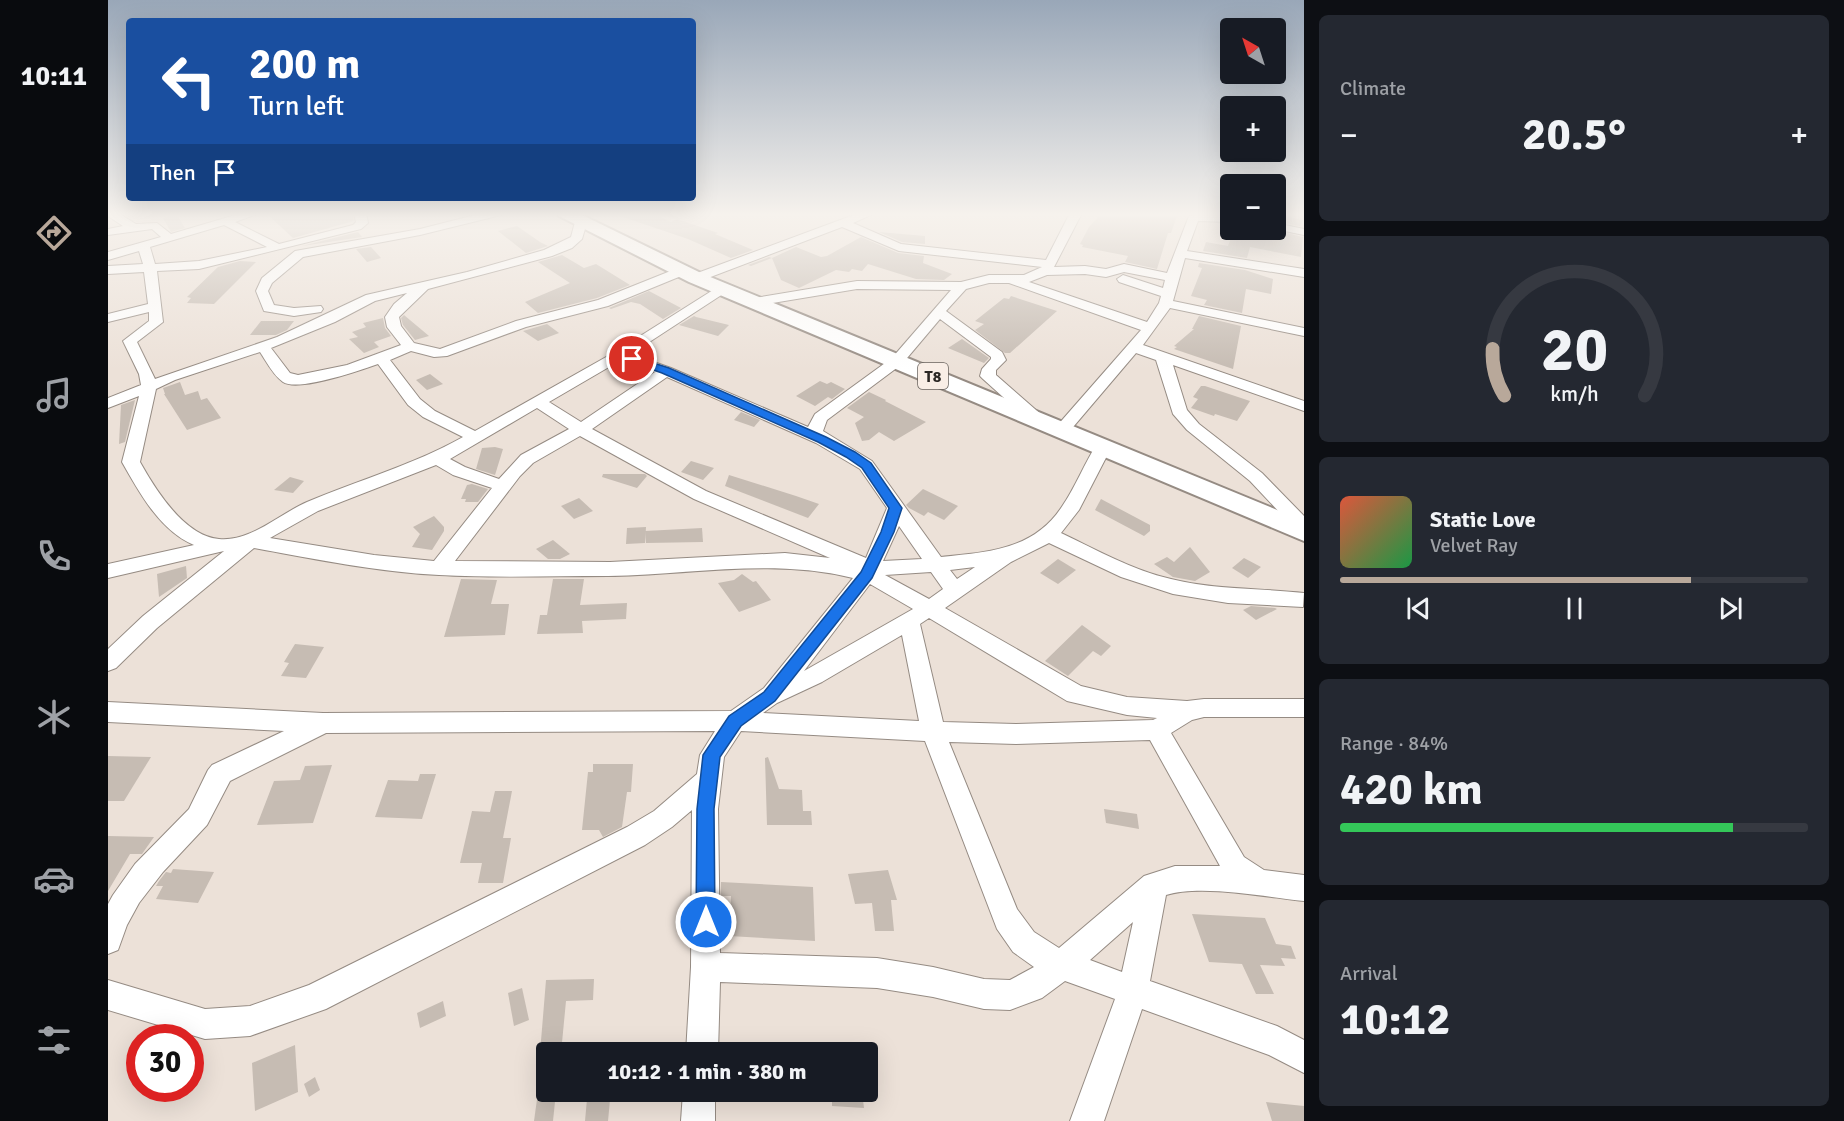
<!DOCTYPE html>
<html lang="en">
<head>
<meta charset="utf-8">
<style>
	:root { --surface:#171b24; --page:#242831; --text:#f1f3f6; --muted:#9ea1a6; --line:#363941; --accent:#b8a89a }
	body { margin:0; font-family:Signika,sans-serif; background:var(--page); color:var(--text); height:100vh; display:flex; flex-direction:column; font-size:22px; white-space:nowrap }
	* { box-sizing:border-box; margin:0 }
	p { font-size:20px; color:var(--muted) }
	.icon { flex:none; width:33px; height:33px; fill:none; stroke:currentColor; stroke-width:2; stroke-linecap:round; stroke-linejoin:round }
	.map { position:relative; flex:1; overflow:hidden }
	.drawer { display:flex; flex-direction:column; gap:15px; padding:15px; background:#0d0f14; width:540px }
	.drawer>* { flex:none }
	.top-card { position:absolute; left:18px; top:18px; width:570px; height:183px; border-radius:6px; box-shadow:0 6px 24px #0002; background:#1a4fa0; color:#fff; overflow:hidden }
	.needle { width:39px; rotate:321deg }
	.controls { position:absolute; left:1112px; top:18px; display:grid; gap:12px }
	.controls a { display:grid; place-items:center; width:66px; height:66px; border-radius:6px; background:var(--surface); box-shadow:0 6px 24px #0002; font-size:30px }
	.speed { position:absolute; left:18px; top:1024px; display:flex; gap:12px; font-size:30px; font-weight:700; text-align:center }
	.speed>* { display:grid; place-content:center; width:78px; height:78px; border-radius:50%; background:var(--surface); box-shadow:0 6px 24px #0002; line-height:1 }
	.speed .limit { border:9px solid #d22; background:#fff; color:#111 }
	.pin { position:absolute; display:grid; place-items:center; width:51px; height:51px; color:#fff; margin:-26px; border:3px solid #fff; border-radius:50%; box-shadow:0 2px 6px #0007 }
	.me { position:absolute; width:66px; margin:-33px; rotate:0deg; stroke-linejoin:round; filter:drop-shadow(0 0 4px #0008) }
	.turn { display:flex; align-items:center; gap:21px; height:126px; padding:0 24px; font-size:27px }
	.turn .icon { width:78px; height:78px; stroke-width:2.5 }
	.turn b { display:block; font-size:42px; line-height:51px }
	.then { display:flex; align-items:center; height:57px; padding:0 24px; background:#0003; gap:12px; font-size:22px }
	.big { font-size:45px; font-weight:800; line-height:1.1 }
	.drawer .tile { flex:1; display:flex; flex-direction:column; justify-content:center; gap:9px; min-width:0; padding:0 21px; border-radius:9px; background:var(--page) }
	.drawer .dial { align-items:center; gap:0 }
	.dial svg { height:156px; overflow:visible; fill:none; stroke:var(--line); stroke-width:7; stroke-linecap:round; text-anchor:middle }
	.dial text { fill:var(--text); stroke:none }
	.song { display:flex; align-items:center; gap:18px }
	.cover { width:72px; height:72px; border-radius:9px; background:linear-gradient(135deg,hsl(10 70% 55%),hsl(140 70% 35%)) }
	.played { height:6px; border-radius:3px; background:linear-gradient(90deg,var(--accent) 75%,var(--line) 75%) }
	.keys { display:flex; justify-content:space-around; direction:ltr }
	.heat { display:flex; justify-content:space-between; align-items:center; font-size:33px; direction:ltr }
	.charge { height:9px; border-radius:4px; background:linear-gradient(90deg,#34c759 84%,var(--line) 0) }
	.trip { position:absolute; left:428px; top:1042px; width:342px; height:60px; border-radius:6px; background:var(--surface); box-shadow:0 6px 24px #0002; font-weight:800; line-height:60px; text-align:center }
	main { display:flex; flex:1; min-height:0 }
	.menu { display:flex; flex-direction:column; width:108px; justify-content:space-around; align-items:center; background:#090b0e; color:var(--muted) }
	.menu .icon { width:42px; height:42px }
	.menu .current { color:var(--accent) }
	.menu b { font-size:27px; color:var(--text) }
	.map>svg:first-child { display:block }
	.building { fill:#c6bcb3 }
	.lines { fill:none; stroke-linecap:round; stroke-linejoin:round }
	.minor-casing { stroke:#958b83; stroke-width:2 }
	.highway-casing { stroke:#958b83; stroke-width:4 }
	.minor { fill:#fff; fill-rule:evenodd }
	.highway { fill:#fff; fill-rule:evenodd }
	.route { fill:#1a73e8; stroke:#114b97; stroke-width:1.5 }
	.labels { text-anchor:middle; stroke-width:4.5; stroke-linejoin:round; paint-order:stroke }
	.shield { fill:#f9eee6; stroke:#69635e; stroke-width:1.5 }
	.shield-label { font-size:16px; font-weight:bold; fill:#2b2724 }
</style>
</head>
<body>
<main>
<nav class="menu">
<b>10:11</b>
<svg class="icon current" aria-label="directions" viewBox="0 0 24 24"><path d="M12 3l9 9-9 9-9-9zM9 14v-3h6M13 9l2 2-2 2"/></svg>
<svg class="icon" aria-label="music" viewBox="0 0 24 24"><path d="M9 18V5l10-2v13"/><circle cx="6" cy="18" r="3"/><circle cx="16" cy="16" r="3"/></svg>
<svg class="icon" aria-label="phone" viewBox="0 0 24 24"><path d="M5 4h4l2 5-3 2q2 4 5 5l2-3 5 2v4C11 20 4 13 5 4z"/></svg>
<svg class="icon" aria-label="climate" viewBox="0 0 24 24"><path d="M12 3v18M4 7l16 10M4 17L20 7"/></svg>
<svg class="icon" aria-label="car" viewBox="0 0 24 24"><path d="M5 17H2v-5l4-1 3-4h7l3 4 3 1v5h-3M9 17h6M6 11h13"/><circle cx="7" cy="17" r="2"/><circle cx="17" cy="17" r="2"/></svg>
<svg class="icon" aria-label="filters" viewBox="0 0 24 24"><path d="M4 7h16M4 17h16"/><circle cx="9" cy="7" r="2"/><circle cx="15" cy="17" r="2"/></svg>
</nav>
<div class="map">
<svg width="1196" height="1121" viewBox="0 0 1196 1121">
	<rect width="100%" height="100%" fill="#ece1d8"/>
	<g class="building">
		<polygon points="158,213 244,213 246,221 185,238"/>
		<polygon points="509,213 545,213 563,222 569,219 610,233 607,234 645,250 623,258 580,239 509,215"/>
		<polygon points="994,213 1070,213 1063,233 1060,233 1049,269 1017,262 1020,256 974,247 975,245 972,244 981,227"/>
		<polygon points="1167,214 1195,220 1192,226 1167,221"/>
		<polygon points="69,215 77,228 63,232 55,218"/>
		<polygon points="409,226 432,242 440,246 418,253 390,231"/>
		<polygon points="1126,230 1165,230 1195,237 1193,257 1142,247 1139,258 1095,251 1098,242 1120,246"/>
		<polygon points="250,232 254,237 194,246"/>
		<polygon points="771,232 817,236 817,244 794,242"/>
		<polygon points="753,237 790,253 816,256 815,263 844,274 836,280 808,279 760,264 754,271 744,269 741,272 728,270 691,288 673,280 664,258 643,266 640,265 661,257 664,258 688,247 713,257 719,256"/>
		<polygon points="263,247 273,258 259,262 248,249"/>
		<polygon points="454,255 476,268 488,264 522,285 489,298 430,313 417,302 462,283 430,262"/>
		<polygon points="132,261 148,262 106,304 79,303 83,298 79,297 110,267"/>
		<polygon points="1091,263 1137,270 1165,279 1163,294 1138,289 1134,313 1096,305 1099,300 1083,296 1094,268 1090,267"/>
		<polygon points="541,291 573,308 555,319 532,304 523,302 503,309 501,308"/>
		<polygon points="903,296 949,311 902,353 897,353 867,330 876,324 867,321 896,298 901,299"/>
		<polygon points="296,315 321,336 307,340 295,325 293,318"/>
		<polygon points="586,316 588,317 621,325 610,336 571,325"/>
		<polygon points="1091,316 1133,326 1125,369 1066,349 1069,347 1066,346 1086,329 1084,329"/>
		<polygon points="275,318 277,328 283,336 266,342 271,347 256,353 241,339 250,337 244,332 258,327 255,323"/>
		<polygon points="153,321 186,321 179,330 168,335 142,335"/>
		<polygon points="439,324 451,333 430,341 415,331"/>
		<polygon points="854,339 881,358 876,363 840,348"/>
		<polygon points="322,374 335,384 319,390 308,380"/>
		<polygon points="712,381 719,384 723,382 737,389 724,399 720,397 707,406 688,396"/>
		<polygon points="72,382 77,395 90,391 93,400 99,398 113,418 79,430 56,394 57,394 55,388"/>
		<polygon points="1093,386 1097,386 1142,401 1129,421 1107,414 1106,416 1083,408 1090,399 1085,397"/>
		<polygon points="761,392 778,400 777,401 818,422 786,441 771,432 761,440 754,441 747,423 756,417 739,408"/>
		<polygon points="27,400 17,442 11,444 13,405"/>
		<polygon points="633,412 652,420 646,427 626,420"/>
		<polygon points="387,447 395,449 387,475 368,469 374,448"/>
		<polygon points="583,461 606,468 595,480 573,472"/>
		<polygon points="495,474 537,474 539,476 529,488 494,477"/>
		<polygon points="621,475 688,496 711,504 700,518 617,486"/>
		<polygon points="182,477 196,481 185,493 166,490"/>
		<polygon points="364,484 380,489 370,502 357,502 358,499 353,499 359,485"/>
		<polygon points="815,489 850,506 836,520 820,512 816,516 801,508 798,505"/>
		<polygon points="471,498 485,511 466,519 453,506"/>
		<polygon points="993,499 1042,525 1042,531 1036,536 987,510"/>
		<polygon points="326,516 336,527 336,531 324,550 304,547 312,534 305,527"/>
		<polygon points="538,527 537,543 518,544 519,528"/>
		<polygon points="594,528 595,542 538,543 537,531"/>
		<polygon points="445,540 462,554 452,559 440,559 428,549"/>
		<polygon points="1082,547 1102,572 1087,581 1065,577 1046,564 1059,557 1066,562"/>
		<polygon points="1136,558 1153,567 1140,578 1124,568"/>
		<polygon points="950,559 968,570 950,584 932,573"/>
		<polygon points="78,566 79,578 51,597 49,574"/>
		<polygon points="634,574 645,582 648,581 663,600 631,612 610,583 626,580"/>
		<polygon points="353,579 389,580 383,604 401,604 397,635 336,637"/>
		<polygon points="445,579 476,579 472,605 519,603 518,619 474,621 475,633 429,634 432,615 439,615"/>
		<polygon points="1143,606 1167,608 1169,609 1148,620 1135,610"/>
		<polygon points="974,625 1003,646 993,656 985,651 960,676 937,661"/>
		<polygon points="187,644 216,647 198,678 173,676 181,663 176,662"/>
		<polygon points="0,756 43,757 16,801 0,801"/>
		<polygon points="660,757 671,789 694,790 695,811 703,811 704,825 659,825 657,758"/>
		<polygon points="485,764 525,764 523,792 519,792 514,827 495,837 491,830 474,830 480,772 485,772"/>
		<polygon points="224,765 205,823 149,825 166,781 192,780 197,766"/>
		<polygon points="312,774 328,774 314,819 267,817 280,780 310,781"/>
		<polygon points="387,791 404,791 395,838 403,838 395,883 370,883 374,863 352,863 364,811 382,812"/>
		<polygon points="996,809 1029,814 1031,829 998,823"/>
		<polygon points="0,836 46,837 34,854 22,854 0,891"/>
		<polygon points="65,869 106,872 90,903 48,899 55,886 48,886 51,881 58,872 63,873"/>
		<polygon points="780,870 789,900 783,900 786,931 767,931 764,903 747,904 740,874"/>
		<polygon points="613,882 705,887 707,941 621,936 623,896 613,896"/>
		<polygon points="1084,914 1157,918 1168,944 1183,946 1188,959 1173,958 1177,966 1152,965 1166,994 1148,994 1134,964 1101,962"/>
		<polygon points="486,979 485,1000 458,1001 453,1053 432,1053 438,980"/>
		<polygon points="414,988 421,1020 406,1026 400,993"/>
		<polygon points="335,1001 338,1016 312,1028 309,1013"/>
		<polygon points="187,1045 190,1092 147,1111 144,1063"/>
		<polygon points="207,1077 212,1090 201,1097 196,1084"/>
		<polygon points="430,1092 448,1092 445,1121 426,1121"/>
		<polygon points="724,1092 754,1092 756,1108 724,1106"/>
		<polygon points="479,1099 502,1100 500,1121 477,1121"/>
		<polygon points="1158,1102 1196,1106 1196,1121 1164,1121"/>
	</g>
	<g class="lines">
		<g class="minor-casing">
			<g id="minor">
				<path d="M0,213H10L28,224L49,223L63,234L134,213H152L127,222L171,244L245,225L248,222L246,213H258L260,223L253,229L91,269L49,271L55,322L29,342L47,379L169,337L258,295L359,272L436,250L463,237L467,222L473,219L479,222L474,239L464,248L444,256L320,289L291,317L293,326L306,343L332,349L408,321L490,300L570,268H578L580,271L578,274L500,306L418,327L339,356L326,357L303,351L282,360L312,399L327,411L367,431L507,352L613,285L618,286L619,289L618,292L523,354L563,368L700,427L707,414L784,358L843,290L749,289L646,306L639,302L641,299L749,281L853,282L881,275H916L934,267L791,251L734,227L592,281L588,282L582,278L584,275L751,213H767L745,223L793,244L938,260L962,213H974L946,267L977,266L998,269L1016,264L1059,273L1081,216L1101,213L1122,216V222L1090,221L1079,251L1196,269V277L1077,258L1065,301L1196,328V336L1062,308L1035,345L1196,401V411L1065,365L1079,410L1091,424L1154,473L1196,516V533L1189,531L1142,481L1079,430L1065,414L1048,360L1028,353L960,433H948L946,430L948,427L1033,330L901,283H881L858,289L838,311L894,352L898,360L888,370V375L936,417L938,420L936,423H924L875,379L872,376L874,369L883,359V357L832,319L794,364L719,420L715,431L764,461L833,557C880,552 927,550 955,505C968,486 976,464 989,444L995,443L1003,448L971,510L953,533C989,550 1024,570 1063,579C1107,590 1152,588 1196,593L1195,607L1120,603L1065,594L1013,577L941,543L903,562L837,608L973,686L1019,697L1079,701L1096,699H1196V717H1096L1084,720L1063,733L1136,857L1156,870L1196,875V901C1158,897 1093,884 1058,895L1042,981L1169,1026L1196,1040V1073L1161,1055L1034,1009L996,1121H962L1007,999L957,981L934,998L902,1010L876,1009L825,997L769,988L612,982L610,1053H578L583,967L584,810L564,827L537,845L218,1009L142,1036L97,1039L0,1010V980L97,1009L142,1006L201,985L519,827L546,811L589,774L592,755L607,731L218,733L122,781L99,825L55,872L31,903L19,925L10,950L0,954V904L5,895L27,864L81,809L100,770L104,765L176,731L0,722V702L215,713L623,711L656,688L745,578C664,558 582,575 500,576C444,576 387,578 331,575C269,572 207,559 146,548L49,628L8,668L0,671V649L35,616L116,551L0,578V564L86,545C52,531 31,492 14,462L31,396L0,408V398L33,385L31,374L15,341L41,321V312L0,322V314L40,304L36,272L0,274V266L35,264L31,251L0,260V252L53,237L44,229L0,235V229L15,226L0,216ZM116,225L159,247L91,261L47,264L42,247ZM1016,272L1057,280L1055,288L1015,275L1009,279L1011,282L1053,296L1051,303L1039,322L921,282L939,275L977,274L998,277ZM299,293L286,304L277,317L279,327L293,345L239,365L190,375L182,373L163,348L227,322L267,301ZM152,352C158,361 165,375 175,382C190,392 253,370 270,364L300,405L315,417L355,437C305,465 251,480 199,502C171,514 143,542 111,539C76,536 47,489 32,462L48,389L67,380ZM513,360L547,372L473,422L441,402ZM559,377L708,443L752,469L779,508L758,558L598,491L484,429ZM429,408L461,429L413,455L391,479L357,467L342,459ZM472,436L586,499L722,558L677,553L502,562L347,561L412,476L425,463ZM328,465L345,475L384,488L326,561L266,555L162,538L210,511ZM791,526L814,559L775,561ZM867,567L849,579L842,570ZM823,572L835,589L821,599L777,575ZM762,584L805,609L696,671ZM821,618L959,701L1019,715L1049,718L1045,720L908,724L835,722L812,624ZM794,635L811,721L655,713L669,703L714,682ZM633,731L817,741L889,929L905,952L926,967L902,980L876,979L825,967L769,958L612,953L610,809L616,757ZM1042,740L1112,866H1067L1036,876L951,948L926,932L909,909L841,742L908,744ZM1025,922L1014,972L982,960Z"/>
				<polygon points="375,213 395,213 393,215 312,235 195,257 164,283 160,291 166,305 186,308 213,306 215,309 213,312 186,316 156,311 148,291 154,278 187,251 312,229"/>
				<polygon points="1167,223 1196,229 1196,235 1167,229"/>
				<polygon points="575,1092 607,1092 607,1121 573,1121"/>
			</g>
		</g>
		<g class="highway-casing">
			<polygon id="highway" points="449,213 470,213 595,274 1196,521 1196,541 581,282 451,216"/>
		</g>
		<use href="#minor" class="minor"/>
		<use href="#highway" class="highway"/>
	</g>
	<linearGradient id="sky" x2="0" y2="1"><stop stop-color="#99a7b8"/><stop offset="0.58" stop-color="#f6f2ed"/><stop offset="1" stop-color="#f6f2ed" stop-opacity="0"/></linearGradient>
	<rect width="1196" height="370" fill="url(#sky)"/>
	<polygon class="route" points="524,356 561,368 718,437 747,452 763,463 794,508 786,532 764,578 667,701 633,726 612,757 606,809 607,922 605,929 598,932 591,929 588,922 589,809 595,755 621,716 656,692 753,572 773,532 781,508 754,468 738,457 710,442 554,373 520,361 518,359"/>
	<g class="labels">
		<rect class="shield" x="810" y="363" width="30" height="26" rx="4.5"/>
		<g class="shield-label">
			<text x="825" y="382">T8</text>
		</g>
	</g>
</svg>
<div class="controls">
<a><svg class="needle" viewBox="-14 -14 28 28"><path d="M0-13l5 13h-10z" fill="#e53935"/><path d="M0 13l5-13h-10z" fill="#9ea1a6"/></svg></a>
<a>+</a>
<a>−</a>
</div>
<div class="speed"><div class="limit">30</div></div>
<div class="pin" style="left:524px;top:359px;background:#d93025"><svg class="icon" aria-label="arrive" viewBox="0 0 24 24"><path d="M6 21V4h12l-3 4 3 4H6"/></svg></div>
<svg class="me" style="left:598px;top:922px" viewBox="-20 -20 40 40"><circle r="17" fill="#1a73e8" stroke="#fff" stroke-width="3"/><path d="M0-11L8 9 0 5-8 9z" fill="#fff"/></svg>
<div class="trip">10:12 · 1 min · 380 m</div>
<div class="top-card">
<div class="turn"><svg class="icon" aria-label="left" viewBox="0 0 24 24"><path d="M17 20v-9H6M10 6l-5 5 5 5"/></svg><div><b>200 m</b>Turn left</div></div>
<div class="then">Then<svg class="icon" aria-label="arrive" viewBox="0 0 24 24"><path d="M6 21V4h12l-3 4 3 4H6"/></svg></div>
</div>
</div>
<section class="drawer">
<div class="tile"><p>Climate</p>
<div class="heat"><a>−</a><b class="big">20.5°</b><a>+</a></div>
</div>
<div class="tile dial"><svg viewBox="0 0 100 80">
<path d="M14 69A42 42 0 1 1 86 69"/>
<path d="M14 69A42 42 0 0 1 8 45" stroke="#b8a89a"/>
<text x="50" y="56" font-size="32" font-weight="700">20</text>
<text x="50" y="72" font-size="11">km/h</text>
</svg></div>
<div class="tile">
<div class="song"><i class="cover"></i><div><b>Static Love</b><p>Velvet Ray</p></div></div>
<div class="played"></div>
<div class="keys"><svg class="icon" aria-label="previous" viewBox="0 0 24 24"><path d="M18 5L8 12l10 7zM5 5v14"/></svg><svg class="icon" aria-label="pause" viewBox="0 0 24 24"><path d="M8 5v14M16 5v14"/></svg><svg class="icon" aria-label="next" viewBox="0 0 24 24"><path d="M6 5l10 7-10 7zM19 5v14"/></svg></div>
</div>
<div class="tile"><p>Range · 84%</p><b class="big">420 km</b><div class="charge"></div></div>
<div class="tile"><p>Arrival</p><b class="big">10:12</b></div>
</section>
</main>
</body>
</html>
